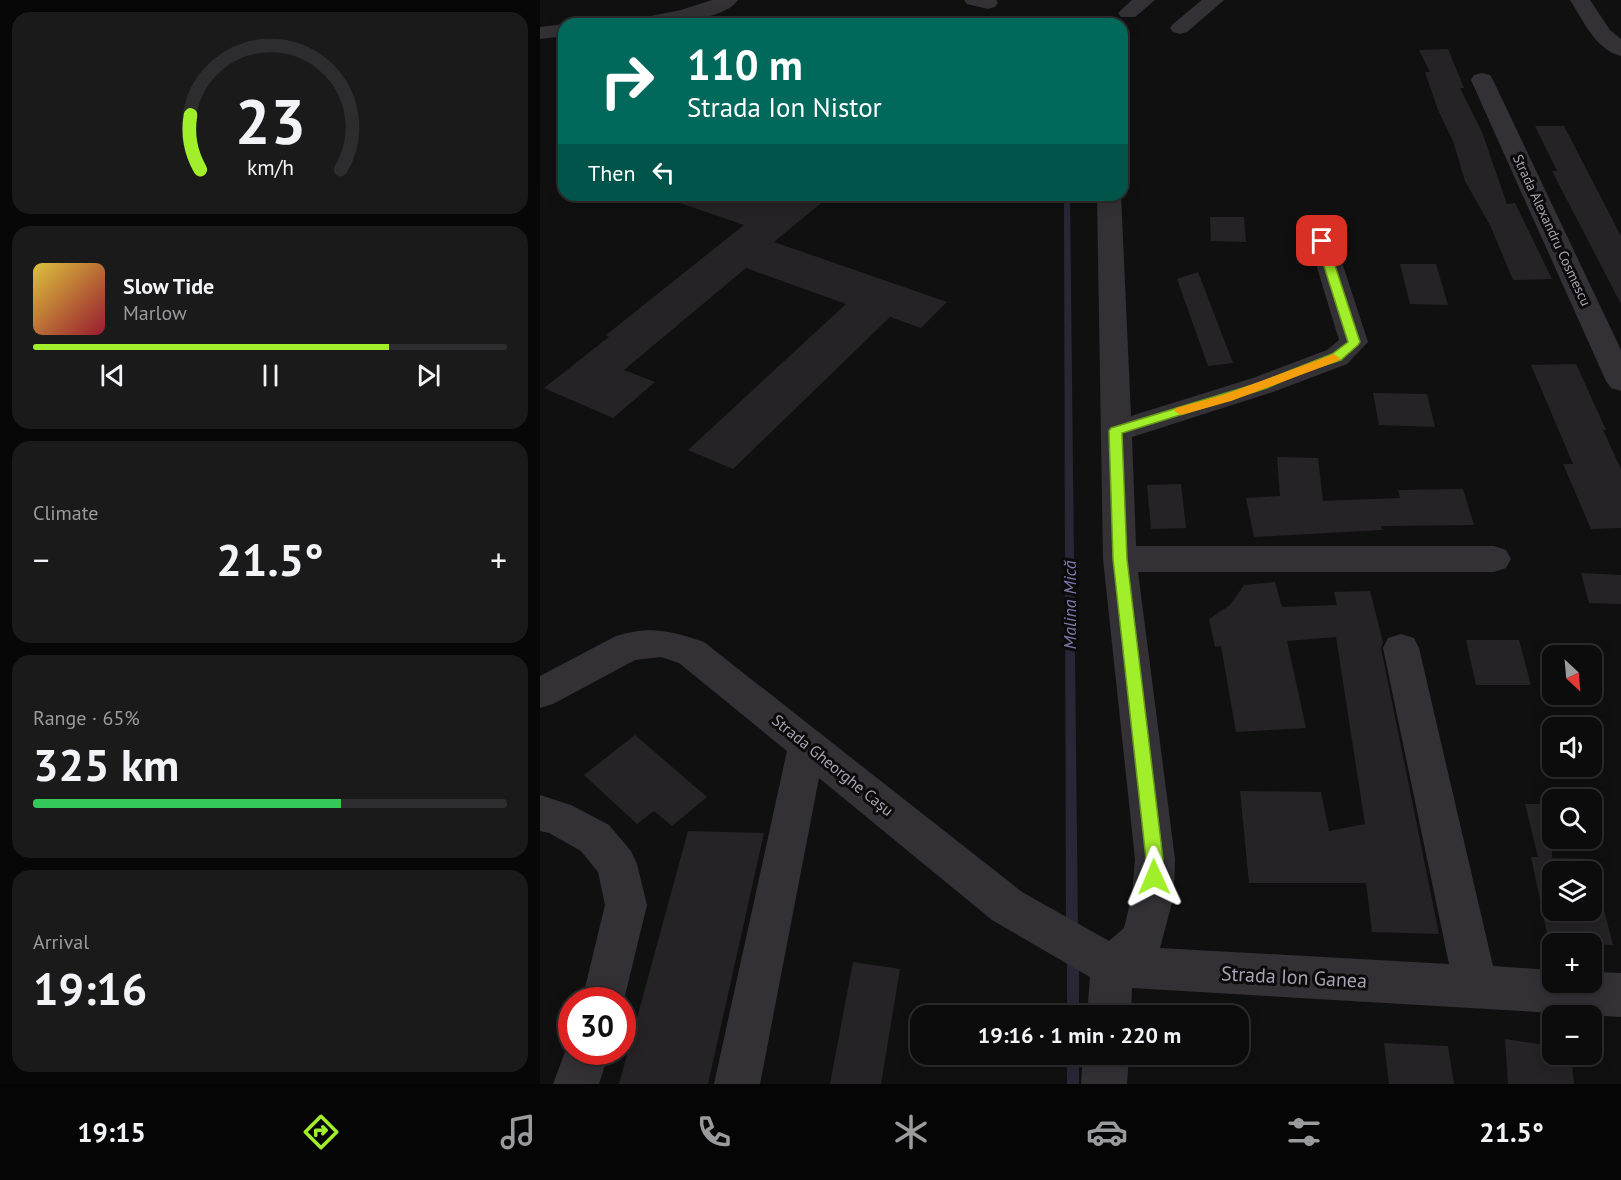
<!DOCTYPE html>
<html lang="en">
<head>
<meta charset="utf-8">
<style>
	:root { --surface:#0d0c0d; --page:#1b1a1b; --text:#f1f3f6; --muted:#9a9b9d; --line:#2d2c2e; --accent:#a1ee2b }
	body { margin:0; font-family:"PT Sans",sans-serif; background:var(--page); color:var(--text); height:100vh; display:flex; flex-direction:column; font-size:22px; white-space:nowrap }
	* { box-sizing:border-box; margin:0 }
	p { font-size:20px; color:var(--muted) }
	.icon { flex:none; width:33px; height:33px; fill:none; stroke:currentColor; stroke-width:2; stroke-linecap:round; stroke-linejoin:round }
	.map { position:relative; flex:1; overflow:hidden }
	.panel { display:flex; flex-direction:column; gap:12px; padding:12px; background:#070707; width:540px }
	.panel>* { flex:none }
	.hud { position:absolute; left:18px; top:18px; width:570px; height:183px; border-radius:18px; box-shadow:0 3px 15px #0003,0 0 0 2px var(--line); background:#00695c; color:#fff; overflow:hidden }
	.needle { width:39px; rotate:154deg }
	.tools { position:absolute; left:1002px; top:645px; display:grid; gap:12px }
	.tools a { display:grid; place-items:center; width:60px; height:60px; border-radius:12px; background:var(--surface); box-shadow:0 3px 15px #0003,0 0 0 2px var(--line); font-size:30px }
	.speed { position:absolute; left:18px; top:987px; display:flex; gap:12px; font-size:30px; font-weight:700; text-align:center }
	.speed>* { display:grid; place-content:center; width:78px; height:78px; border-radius:50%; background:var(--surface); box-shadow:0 3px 15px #0003,0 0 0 2px var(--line); line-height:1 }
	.speed .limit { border:9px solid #d22; background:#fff; color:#111 }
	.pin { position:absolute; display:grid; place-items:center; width:51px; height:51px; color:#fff; margin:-26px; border-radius:12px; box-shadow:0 3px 9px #0006 }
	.me { position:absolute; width:66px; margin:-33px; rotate:359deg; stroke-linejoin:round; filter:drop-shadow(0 0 4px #0008) }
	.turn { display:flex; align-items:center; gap:21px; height:126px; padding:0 30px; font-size:27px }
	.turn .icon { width:78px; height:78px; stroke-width:2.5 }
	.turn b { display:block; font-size:42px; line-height:51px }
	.then { display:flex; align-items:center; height:57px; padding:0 30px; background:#0003; gap:12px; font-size:22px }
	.big { font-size:45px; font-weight:800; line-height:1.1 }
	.panel .tile { flex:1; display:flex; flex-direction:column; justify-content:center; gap:9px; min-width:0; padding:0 21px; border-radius:18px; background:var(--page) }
	.panel .dial { align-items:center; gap:0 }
	.dial svg { height:156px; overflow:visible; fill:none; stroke:var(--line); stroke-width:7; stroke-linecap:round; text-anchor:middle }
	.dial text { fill:var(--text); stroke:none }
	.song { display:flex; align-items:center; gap:18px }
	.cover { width:72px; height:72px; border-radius:9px; background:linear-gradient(135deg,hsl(50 70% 55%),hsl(350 70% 35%)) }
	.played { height:6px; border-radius:3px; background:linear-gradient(90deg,var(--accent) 75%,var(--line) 75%) }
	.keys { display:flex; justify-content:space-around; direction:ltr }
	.heat { display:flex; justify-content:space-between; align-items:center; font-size:33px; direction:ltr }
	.charge { height:9px; border-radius:4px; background:linear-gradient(90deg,#34c759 65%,var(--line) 0) }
	.trip { position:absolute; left:370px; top:1005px; width:339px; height:60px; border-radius:18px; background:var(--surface); box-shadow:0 3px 15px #0003,0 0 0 2px var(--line); font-weight:800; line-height:60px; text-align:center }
	.tab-bar { display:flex; height:96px; justify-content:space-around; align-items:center; background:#050505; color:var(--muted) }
	.tab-bar .icon { width:42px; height:42px }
	.tab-bar .current { color:var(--accent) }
	.tab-bar b { font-size:27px; color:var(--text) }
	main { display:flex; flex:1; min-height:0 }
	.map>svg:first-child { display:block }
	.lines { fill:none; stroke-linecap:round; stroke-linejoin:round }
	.stream { fill:#292735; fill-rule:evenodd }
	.building { fill:#252325; fill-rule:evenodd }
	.minor { fill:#343136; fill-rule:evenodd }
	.route { fill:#a1ee2b; stroke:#699b1c; stroke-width:1.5 }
	.slow { fill:#f59e0b }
	.labels { text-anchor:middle; stroke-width:6; stroke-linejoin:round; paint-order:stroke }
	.far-street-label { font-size:14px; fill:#a9a1b2; stroke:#0c0b0c }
	.street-label { font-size:16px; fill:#a9a1b2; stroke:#0c0b0c }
	.water-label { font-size:18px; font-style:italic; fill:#8378ae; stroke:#0c0b0c }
	.near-street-label { font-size:20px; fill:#a9a1b2; stroke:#0c0b0c }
</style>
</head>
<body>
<main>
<section class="panel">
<div class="tile dial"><svg viewBox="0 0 100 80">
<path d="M14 69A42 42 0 1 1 86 69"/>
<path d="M14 69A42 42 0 0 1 9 41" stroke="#a1ee2b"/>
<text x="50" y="56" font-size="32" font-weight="700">23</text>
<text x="50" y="72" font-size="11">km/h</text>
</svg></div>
<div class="tile">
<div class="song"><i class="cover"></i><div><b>Slow Tide</b><p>Marlow</p></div></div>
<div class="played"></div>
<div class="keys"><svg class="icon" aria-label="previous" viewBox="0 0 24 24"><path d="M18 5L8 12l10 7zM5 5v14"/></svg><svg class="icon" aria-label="pause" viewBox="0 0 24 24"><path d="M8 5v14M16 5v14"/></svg><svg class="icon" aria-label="next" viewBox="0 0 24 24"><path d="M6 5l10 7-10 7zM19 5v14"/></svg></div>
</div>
<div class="tile"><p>Climate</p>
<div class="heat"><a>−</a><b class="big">21.5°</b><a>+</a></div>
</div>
<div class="tile"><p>Range · 65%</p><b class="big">325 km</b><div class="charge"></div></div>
<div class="tile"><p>Arrival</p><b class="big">19:16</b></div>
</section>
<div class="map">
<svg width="1081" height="1084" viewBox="0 0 1081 1084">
	<rect width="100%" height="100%" fill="#111011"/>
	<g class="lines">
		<g class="stream">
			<polygon points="524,195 530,195 538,931 536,935 532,936 528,935 526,931"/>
			<polygon points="533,950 537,952 539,956 539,1016 527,1016 527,956 529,952"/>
			<rect x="527" y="1054" width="12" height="30"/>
		</g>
	</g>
	<g class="building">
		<polygon points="908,49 924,88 920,88 942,132 967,204 975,203 1012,279 973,280 951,227 925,181 913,141 898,110 885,72 890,72 879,50"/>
		<polygon points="995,126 1024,126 1081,236 1081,304 1012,171 1017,171"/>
		<polygon points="128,195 291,195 234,242 407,302 381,328 350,317 193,469 148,450 306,304 206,268 84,370 115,382 73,418 4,388 69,337 66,335 204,225 128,199"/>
		<polygon points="670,217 704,217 706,242 671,241"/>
		<polygon points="860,264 896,264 908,305 870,304"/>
		<polygon points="658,272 693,363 668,366 637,279"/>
		<polygon points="1036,364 1066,430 1063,430 1081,469 1081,528 1051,529 1023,464 1033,464 991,365"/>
		<polygon points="833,393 887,394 895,427 839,425"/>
		<polygon points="737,457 778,458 783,501 860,498 858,490 923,489 934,525 841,526 842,530 714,537 706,498 740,496"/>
		<polygon points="641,484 646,528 611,529 607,485"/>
		<polygon points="1041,573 1081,575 1081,604 1049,603"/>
		<polygon points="735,582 742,607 797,605 794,592 830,591 843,642 841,648 899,934 832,932 826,883 709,883 700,791 781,792 789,831 825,824 796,637 747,641 766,728 696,732 681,646 675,647 669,619 690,605 704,585"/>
		<polygon points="926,640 979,640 991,685 936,685"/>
		<polygon points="95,735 167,797 132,826 114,811 97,824 44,775"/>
		<path d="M985,804H1012V858L1051,859L1073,945L1009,943L991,857H998ZM1012,872H1052V910H1012Z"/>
		<polygon points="148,831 224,833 168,1084 79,1084"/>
		<polygon points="313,962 360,969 341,1084 290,1084"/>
		<polygon points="965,1039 1012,1046 1012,1054 1031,1054 1034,1084 968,1084"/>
		<polygon points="844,1043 908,1046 914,1084 849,1084"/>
	</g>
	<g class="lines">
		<g class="minor">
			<path d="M172,0H198C182,23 114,24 88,24L91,20L141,10Z"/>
			<polygon points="424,0 456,0 458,3 455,7 448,9 427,4"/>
			<polygon points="592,0 615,0 595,17 581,17 578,13"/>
			<polygon points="662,0 684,0 647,32 640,34 633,32 630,28 633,24"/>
			<path d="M1030,0H1050L1070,30L1081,39V56C1056,50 1043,20 1030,0Z"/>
			<polygon points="24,24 24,36 0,39 0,27"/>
			<polygon points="942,73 950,75 953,80 1081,350 1081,391 1071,388 1066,381 931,80 934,75"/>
			<path d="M557,195H581L591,416L713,378L787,350L799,340L769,241L773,236L782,233L791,236L795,241L828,342L807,364L733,392L592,437L596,546H954L966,550L971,559L966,568L954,572H598L635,859L634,895L620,948L909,964L843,648L848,638L861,634L874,638L879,648L953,966L1012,970V982H1052V972L1081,973V1017L592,988L591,1016H547L550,977L452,920L279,778L220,1084H174L247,751L139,663L121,657L95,660L13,704L0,708V676L76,636C111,625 131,631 164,642L482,892L569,941L584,928L592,895L595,859L563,559Z"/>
			<polygon points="0,795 31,805 69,825 91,851 97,864 107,905 82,1008 82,1000 42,1000 65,905 58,872 41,851 9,833 0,831"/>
			<polygon points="31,1036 32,1052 69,1052 59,1084 13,1084"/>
			<polygon points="543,1054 589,1054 587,1084 541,1084"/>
		</g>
	</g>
	<polygon class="route" points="782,238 787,241 820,342 818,345 801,360 763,372 727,388 582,433 587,559 623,859 620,883 614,885 608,883 605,877 606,859 573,559 569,431 571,428 719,383 792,354 808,342 776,241"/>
	<polygon class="slow" points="794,354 800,358 798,361 691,401 641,415 634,411 636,408 683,395"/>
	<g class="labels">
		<g class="far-street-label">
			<text transform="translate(1012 230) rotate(65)" y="5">Strada Alexandru Cosmescu</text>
		</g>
		<g class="street-label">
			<text transform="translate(293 765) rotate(39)" y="6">Strada Gheorghe Cașu</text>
		</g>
		<g class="water-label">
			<text transform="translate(530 605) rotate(-90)" y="6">Malina Mică</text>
		</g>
		<g class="near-street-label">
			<text transform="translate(754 977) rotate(3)" y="7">Strada Ion Ganea</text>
		</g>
	</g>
</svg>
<div class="tools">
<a><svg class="needle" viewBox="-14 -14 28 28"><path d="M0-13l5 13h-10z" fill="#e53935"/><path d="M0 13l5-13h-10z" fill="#9a9b9d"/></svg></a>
<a><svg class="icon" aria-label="sound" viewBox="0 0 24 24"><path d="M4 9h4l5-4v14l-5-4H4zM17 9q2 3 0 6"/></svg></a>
<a><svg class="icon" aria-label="search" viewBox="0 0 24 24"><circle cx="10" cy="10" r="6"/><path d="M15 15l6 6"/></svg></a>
<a><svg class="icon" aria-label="layers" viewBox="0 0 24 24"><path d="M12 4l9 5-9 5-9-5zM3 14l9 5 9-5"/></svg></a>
<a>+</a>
<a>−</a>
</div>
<div class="speed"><div class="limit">30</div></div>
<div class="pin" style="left:782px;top:241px;background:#d93025"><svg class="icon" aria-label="arrive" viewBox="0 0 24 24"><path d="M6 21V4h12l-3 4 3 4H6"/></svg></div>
<svg class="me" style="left:614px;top:877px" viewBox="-20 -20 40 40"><path d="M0-17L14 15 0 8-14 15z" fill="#a1ee2b" stroke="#fff" stroke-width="4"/></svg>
<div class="trip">19:16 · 1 min · 220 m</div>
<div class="hud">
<div class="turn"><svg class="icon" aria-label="right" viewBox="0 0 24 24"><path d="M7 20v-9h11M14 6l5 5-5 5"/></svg><div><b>110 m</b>Strada Ion Nistor</div></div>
<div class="then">Then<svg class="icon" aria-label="left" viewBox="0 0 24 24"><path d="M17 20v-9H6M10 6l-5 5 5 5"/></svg></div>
</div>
</div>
</main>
<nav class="tab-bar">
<b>19:15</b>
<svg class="icon current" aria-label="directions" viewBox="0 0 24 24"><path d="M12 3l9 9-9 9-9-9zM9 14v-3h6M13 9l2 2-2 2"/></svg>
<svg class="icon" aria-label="music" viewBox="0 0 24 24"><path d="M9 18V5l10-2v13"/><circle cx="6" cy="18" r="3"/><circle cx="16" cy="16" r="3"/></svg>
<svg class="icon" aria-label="phone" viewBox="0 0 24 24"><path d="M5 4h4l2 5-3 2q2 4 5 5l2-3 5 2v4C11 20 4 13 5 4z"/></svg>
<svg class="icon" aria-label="climate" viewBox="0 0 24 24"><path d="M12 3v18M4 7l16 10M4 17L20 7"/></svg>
<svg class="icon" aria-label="car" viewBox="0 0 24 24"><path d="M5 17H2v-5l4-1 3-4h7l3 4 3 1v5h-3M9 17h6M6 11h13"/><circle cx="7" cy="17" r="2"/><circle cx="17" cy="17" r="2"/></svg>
<svg class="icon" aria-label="filters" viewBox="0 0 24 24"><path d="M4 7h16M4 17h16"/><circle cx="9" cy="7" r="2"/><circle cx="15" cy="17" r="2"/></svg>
<b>21.5°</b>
</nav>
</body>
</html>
